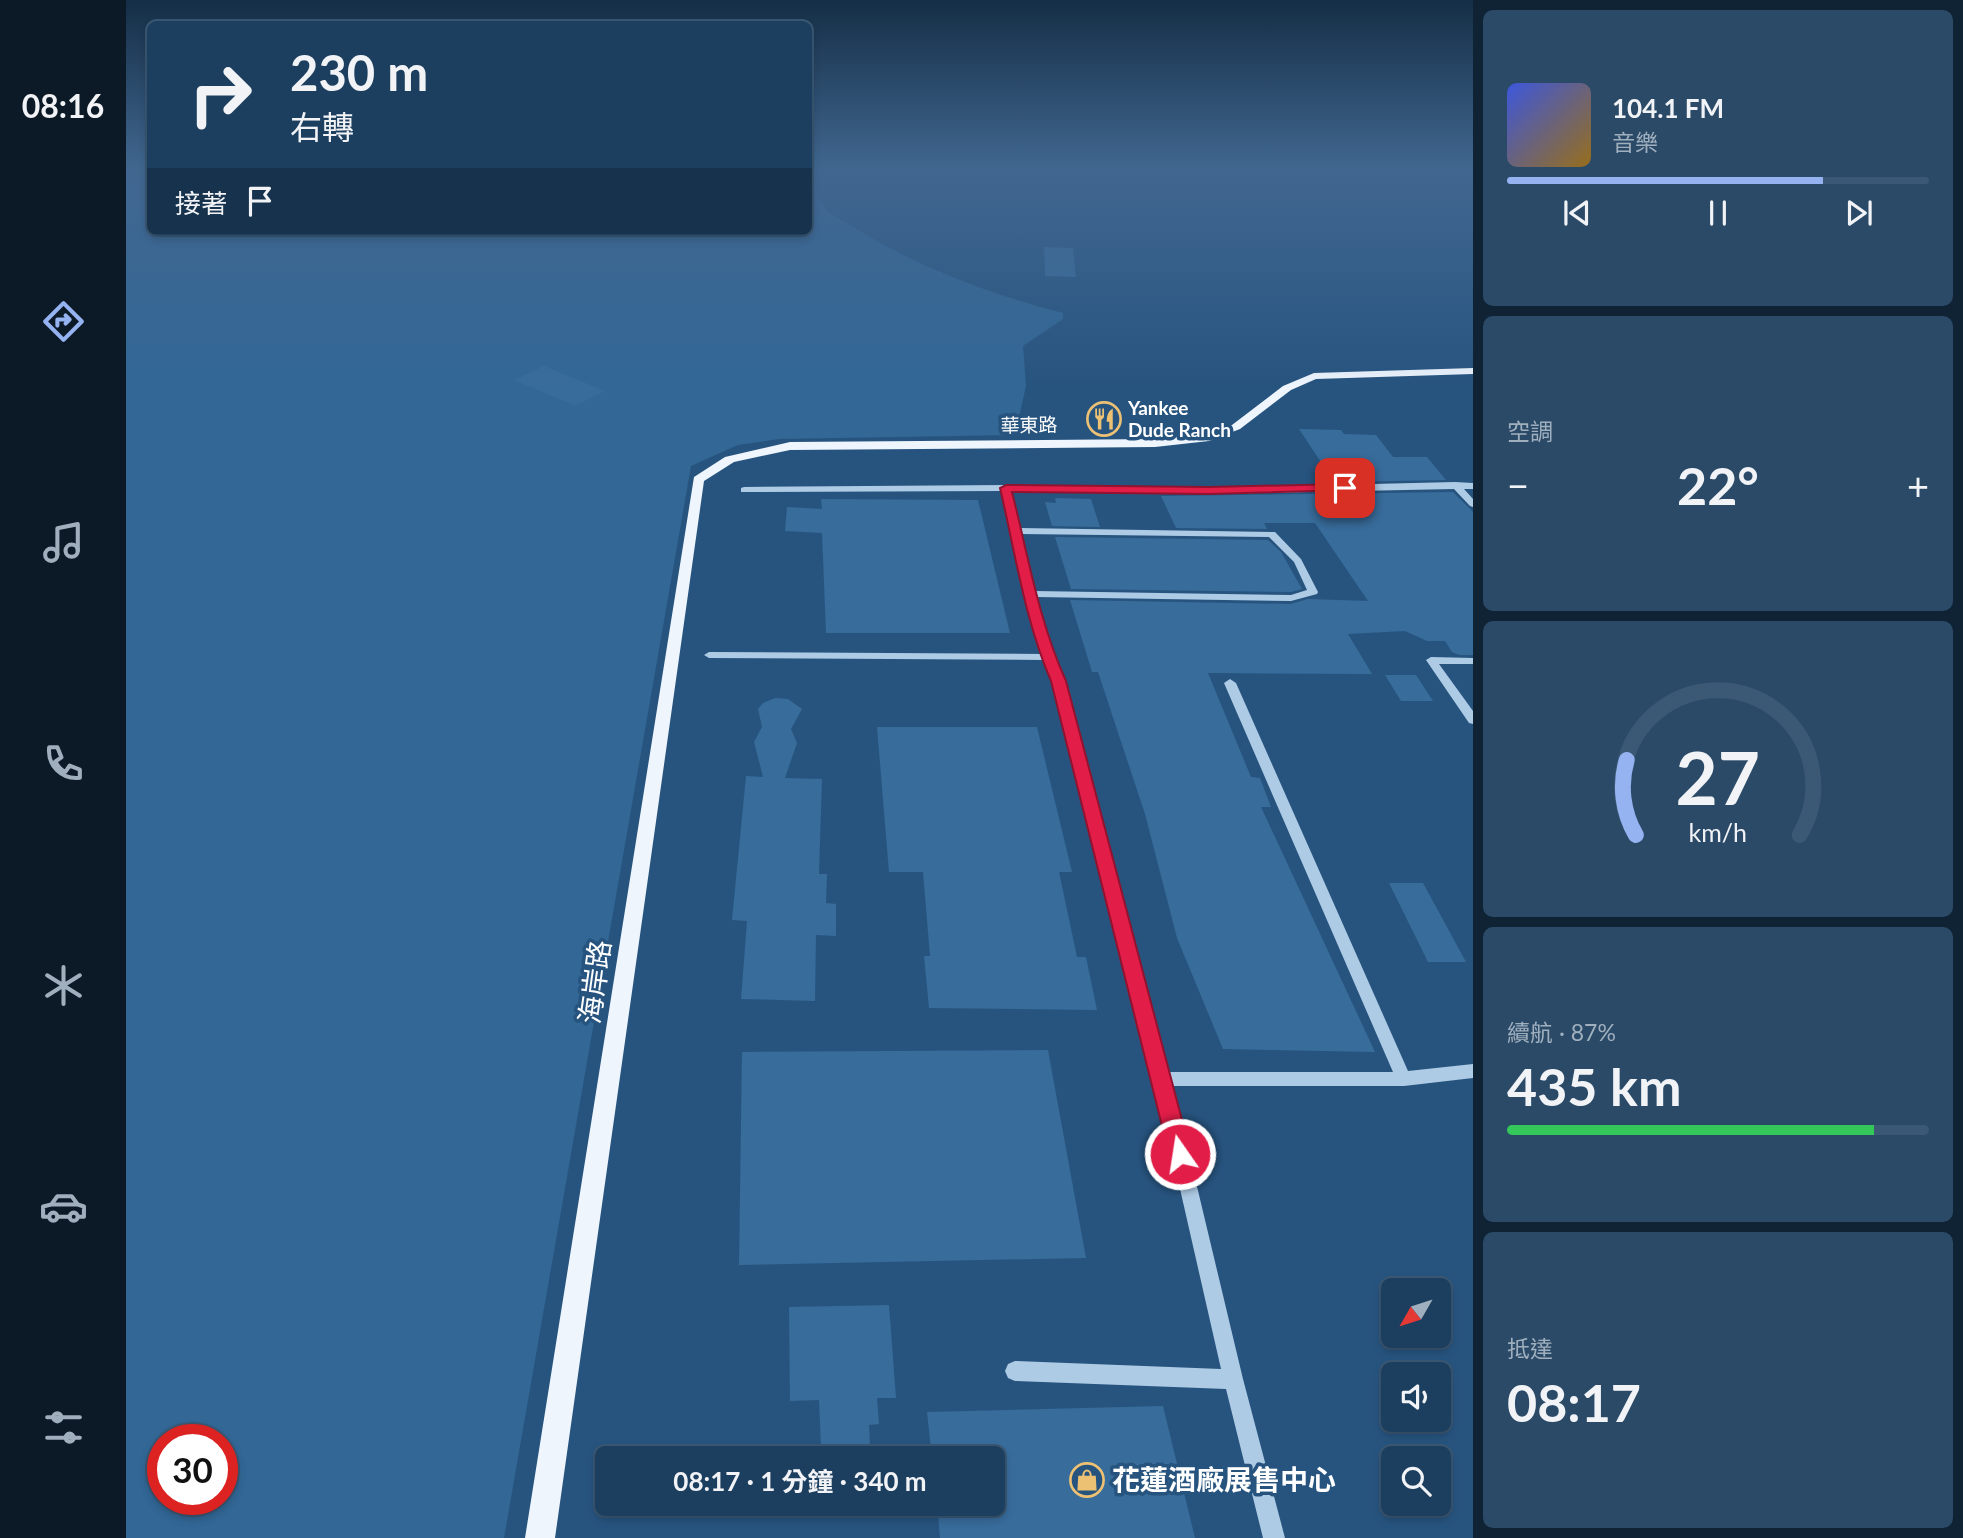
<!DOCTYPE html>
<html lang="zh-TW">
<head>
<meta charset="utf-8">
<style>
	:root { --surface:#1d3f5f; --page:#2a4a68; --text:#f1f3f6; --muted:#a0afbd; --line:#3b5874; --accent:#95b2f1 }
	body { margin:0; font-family:Lato,"Noto Sans TC",sans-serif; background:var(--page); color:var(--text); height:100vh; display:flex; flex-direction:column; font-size:26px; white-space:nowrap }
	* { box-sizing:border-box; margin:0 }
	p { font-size:23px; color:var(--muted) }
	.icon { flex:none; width:38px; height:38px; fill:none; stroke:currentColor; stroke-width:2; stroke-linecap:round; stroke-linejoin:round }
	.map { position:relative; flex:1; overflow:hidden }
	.panel { display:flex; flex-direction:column; gap:10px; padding:10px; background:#102334; width:490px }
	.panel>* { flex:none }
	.top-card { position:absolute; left:21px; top:21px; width:665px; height:214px; border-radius:10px; box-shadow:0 4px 10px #0003,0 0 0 2px var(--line); background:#1d3f5f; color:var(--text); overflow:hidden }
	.needle { width:46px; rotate:231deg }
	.fabs { position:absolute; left:1255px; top:1278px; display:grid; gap:14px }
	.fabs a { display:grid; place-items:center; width:70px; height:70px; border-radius:10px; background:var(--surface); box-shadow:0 4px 10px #0003,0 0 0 2px var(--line); font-size:35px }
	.speed { position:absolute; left:21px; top:1424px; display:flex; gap:14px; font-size:35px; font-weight:700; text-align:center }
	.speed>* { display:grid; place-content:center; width:91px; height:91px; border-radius:50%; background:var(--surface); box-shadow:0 4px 10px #0003,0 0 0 2px var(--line); line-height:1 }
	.speed .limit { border:10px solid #d22; background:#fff; color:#111 }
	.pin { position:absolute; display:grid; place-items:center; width:60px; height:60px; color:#fff; margin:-30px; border-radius:14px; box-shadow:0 4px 10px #0006 }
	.me { position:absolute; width:77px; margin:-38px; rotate:347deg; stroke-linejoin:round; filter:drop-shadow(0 0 5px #0008) }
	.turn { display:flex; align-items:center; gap:24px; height:147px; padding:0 28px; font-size:32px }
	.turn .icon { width:91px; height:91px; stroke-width:2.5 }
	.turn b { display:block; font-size:49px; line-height:60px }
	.then { display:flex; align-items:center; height:66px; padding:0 28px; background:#0003; gap:14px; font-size:26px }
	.big { font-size:52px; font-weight:700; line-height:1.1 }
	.panel .card { flex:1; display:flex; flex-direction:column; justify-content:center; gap:10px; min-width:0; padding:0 24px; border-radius:10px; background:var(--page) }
	.panel .dial { align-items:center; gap:0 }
	.dial svg { height:182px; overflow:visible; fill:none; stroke:var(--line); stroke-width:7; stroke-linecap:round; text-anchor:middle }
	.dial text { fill:var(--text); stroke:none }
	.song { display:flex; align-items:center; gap:21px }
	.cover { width:84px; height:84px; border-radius:10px; background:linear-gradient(135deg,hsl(230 70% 55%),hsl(40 70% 35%)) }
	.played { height:7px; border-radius:4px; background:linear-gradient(90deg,var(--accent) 75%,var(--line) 75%) }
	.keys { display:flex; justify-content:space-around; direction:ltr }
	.heat { display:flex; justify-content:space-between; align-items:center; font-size:38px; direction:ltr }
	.charge { height:10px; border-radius:5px; background:linear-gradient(90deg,#34c759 87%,var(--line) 0) }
	.trip { position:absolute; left:469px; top:1446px; width:410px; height:70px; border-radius:10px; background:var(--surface); box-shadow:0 4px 10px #0003,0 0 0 2px var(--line); font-weight:700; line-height:70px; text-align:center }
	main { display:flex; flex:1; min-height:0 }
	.dock { display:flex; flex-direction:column; width:126px; justify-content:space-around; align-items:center; background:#0c1926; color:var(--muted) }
	.dock .icon { width:49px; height:49px }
	.dock .on { color:var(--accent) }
	.dock b { font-size:32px; color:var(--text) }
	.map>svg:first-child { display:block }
	.green { fill:#326796; fill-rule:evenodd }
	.building { fill:#386c9b }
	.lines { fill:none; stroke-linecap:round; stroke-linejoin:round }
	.minor { fill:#aecbe5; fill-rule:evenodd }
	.major { fill:#eef5fd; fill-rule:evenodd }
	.route { fill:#e11d48; stroke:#92132f; stroke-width:2 }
	.labels { text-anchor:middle; stroke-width:7; stroke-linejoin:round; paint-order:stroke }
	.far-poi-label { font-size:19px; font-weight:bold; fill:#fff; stroke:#27547f; text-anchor:start }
	.far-street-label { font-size:19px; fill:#fff; stroke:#27547f }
	.near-street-label { font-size:28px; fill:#fff; stroke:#27547f }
	.near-poi-label { font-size:28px; font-weight:bold; fill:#fff; stroke:#27547f; text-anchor:start }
</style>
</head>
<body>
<main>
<nav class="dock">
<b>08:16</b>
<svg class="icon on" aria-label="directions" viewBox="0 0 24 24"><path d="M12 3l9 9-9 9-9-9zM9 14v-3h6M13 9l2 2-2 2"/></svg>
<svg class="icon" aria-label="music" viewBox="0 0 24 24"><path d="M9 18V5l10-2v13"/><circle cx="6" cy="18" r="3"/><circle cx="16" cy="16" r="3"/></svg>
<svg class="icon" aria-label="phone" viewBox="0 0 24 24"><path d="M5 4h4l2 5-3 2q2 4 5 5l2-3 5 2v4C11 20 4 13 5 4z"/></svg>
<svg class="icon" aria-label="climate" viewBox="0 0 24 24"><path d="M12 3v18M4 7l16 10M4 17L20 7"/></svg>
<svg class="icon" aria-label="car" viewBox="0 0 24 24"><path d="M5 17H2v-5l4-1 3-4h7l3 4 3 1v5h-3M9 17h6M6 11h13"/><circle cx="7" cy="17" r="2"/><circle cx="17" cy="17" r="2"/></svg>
<svg class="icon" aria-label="filters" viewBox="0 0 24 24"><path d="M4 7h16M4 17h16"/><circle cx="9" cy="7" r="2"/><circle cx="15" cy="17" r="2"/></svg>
</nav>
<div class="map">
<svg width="1347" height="1538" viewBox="0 0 1347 1538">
	<rect width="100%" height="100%" fill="#27547f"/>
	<path class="green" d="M683,171H689C690,182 691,198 698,207C703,214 716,220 724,225C789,266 863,294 937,313V319L897,346L900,386L889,435L653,439L612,445L565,466L378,1538H0V181L24,173V231H682ZM37,1440H96V1500H37Z"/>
	<g class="building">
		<polygon points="918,247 947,248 950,277 919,276"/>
		<polygon points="418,366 479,391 449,406 388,380"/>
		<polygon points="1173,429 1215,430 1218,434 1250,435 1267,457 1301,457 1320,480 1208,482"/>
		<polygon points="1327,492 1347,512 1347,655 1333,655 1326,652 1319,641 1301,641 1279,631 1222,634 1246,674 1082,673 1125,777 1134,778 1145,807 1135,807 1249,1052 1097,1049 1051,938 1019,814 972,672 966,672 944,600 1165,604 1182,599 1242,601 1189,523 1138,523 1141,529 1050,528 1035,496"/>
		<polygon points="929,498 965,499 974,527 926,526 919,502 930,503"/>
		<polygon points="695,499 852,500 884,633 700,633 696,533 659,531 661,507 696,509"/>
		<polygon points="929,537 1142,540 1155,552 1176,589 1165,592 945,589"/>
		<polygon points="1259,675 1290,675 1307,701 1275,701"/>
		<polygon points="649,698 662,699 676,709 665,729 671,743 659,778 696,779 693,874 701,874 700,903 710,904 710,936 690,935 689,1001 615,999 621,921 606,920 620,776 637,777 628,742 636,727 632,709 637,703"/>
		<polygon points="751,727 911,727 946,872 933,872 951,957 960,957 971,1010 803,1008 798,956 804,956 797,872 763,872"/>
		<polygon points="1263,883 1297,883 1340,962 1302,962"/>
		<polygon points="922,1050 960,1258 613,1265 616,1052"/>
		<polygon points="763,1305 770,1398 751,1398 753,1424 743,1425 744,1447 695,1448 693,1400 664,1401 663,1307"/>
		<polygon points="1037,1406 1069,1538 814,1538 811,1503 866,1503 866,1458 806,1458 801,1412"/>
	</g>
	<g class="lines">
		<g class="minor">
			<path d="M1329,482L1347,483V489H1338L1347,499V507L1344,506L1328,489L1082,494L885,491L894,528L1149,532L1175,559L1192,592L1191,594L1165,601L910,597L920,635L939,681L1043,1072H1267L1098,683L1104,679L1110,683L1282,1071L1347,1064V1078L1278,1086H1047L1117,1379L1159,1538H1137L1100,1389L889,1381L882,1378L879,1371L882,1364L889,1361L1095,1369L1029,1079L927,681L919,660L583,658L578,655L583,652L916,654L903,610L876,491L615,492V488L618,487L880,485L1082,488ZM895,534L1143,537L1168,562L1181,590L1165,595L908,591Z"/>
			<polygon points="1305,657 1347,658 1347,664 1313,664 1347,711 1347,724 1343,723 1300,660"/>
		</g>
		<polygon class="major" points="1347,368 1347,374 1190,379 1165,390 1114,429 1083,441 1029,447 664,450 608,462 578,481 429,1538 399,1538 568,477 599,457 664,442 1029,439 1081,434 1106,425 1157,386 1188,373"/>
	</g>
	<linearGradient id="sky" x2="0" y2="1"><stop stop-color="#152e46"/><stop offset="0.44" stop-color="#416790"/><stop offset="1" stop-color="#416790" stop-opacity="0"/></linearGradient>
	<rect width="1347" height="386" fill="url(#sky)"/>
	<path class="route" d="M1219,484L1223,485V490L1082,494L886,492C902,555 913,622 940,681L1065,1154L1062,1161L1054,1165L1046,1161L1043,1154L925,681C899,621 889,552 874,488L880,485L1082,487Z"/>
	<defs>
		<g id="restaurant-ring" transform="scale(1.75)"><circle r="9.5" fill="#27547f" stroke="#edc174" stroke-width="1.5"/><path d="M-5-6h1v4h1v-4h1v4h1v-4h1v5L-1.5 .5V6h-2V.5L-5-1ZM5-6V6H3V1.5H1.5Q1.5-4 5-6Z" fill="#edc174"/></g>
		<g id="shop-ring" transform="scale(1.75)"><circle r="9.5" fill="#27547f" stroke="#edc174" stroke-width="1.5"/><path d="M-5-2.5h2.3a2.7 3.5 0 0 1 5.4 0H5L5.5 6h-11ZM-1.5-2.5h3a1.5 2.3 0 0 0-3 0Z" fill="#edc174"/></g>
	</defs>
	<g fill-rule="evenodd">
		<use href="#restaurant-ring" x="978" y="419"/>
		<use href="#shop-ring" x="961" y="1480"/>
	</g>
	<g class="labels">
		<g class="far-poi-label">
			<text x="1002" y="415">Yankee<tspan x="1002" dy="22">Dude Ranch</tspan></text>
		</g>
		<g class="far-street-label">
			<text transform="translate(903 425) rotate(-1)" y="7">華東路</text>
		</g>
		<g class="near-street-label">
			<text transform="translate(469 982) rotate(-82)" y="10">海岸路</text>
		</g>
		<g class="near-poi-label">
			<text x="986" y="1490">花蓮酒廠展售中心</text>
		</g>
	</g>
</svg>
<div class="fabs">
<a><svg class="needle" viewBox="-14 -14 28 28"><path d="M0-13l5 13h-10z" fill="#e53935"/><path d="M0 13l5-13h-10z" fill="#a0afbd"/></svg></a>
<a><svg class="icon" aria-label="sound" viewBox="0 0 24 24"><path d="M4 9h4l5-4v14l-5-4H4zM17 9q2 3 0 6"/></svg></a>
<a><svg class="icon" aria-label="search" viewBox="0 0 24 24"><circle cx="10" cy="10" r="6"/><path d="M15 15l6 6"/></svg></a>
</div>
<div class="speed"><div class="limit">30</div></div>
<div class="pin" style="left:1219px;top:488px;background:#d93025"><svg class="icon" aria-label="arrive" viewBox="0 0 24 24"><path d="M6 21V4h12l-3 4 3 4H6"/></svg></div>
<svg class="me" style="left:1054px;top:1154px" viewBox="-20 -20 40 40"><circle r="17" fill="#e11d48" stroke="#fff" stroke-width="3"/><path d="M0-11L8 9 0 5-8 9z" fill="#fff"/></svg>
<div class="trip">08:17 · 1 分鐘 · 340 m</div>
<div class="top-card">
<div class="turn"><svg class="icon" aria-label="right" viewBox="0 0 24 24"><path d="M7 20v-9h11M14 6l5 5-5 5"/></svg><div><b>230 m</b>右轉</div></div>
<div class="then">接著<svg class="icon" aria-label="arrive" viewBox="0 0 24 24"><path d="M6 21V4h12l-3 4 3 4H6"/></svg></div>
</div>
</div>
<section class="panel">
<div class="card">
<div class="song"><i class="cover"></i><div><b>104.1 FM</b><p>音樂</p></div></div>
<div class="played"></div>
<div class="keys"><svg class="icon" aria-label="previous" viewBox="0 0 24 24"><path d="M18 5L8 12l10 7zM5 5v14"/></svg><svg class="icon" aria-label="pause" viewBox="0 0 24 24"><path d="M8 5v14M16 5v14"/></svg><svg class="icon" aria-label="next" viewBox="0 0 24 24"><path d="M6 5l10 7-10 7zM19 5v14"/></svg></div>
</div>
<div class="card"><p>空調</p>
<div class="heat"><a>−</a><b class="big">22°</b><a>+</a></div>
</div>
<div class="card dial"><svg viewBox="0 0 100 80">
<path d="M14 69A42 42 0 1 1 86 69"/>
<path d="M14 69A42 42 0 0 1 10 36" stroke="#95b2f1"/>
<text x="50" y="56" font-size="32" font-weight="700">27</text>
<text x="50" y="72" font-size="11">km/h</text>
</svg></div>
<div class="card"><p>續航 · 87%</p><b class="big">435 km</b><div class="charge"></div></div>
<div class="card"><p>抵達</p><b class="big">08:17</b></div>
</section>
</main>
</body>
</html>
